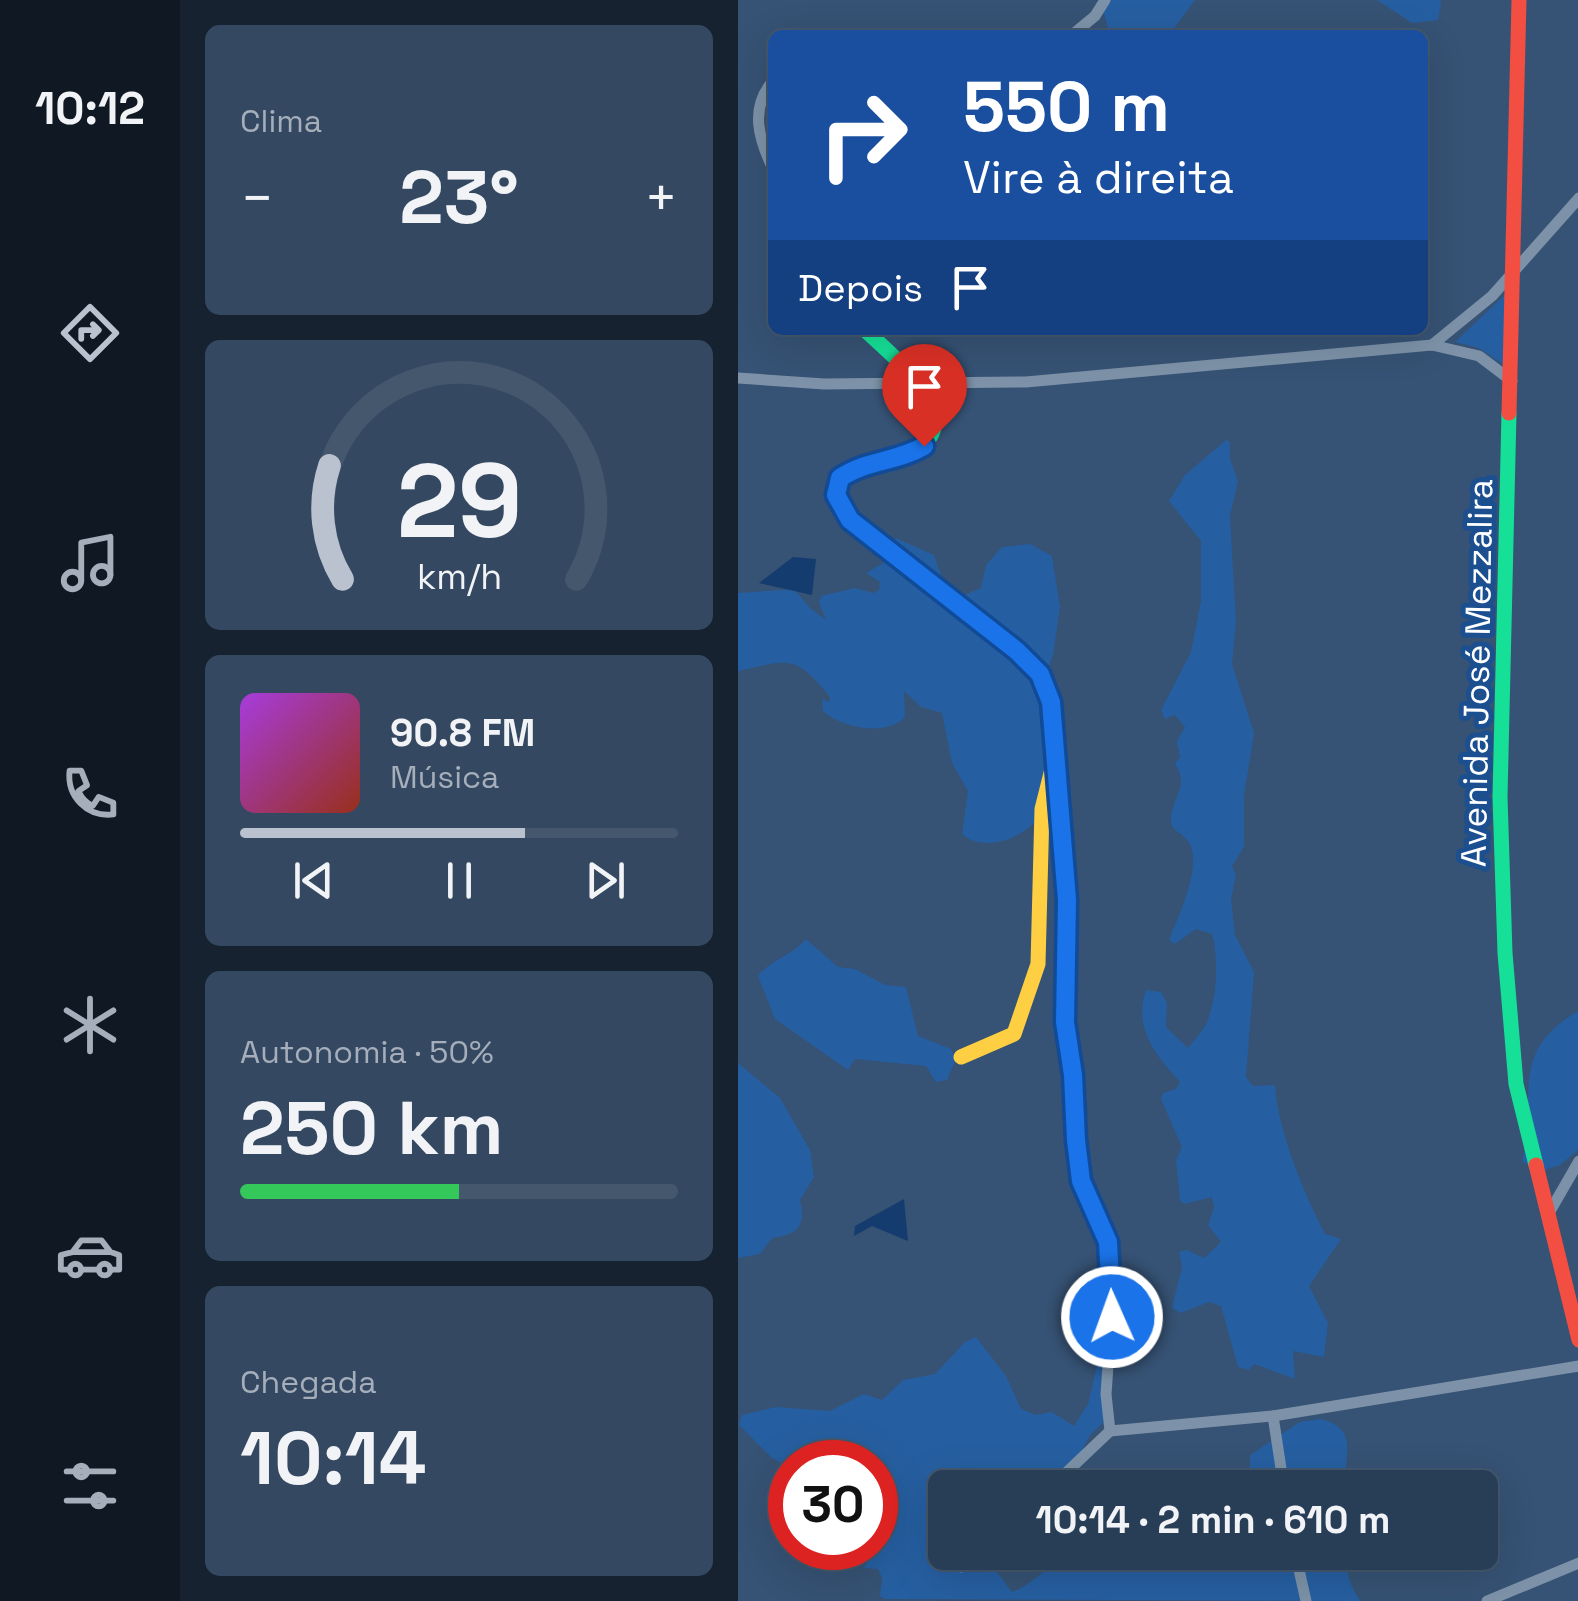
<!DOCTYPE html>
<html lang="pt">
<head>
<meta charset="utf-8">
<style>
	:root { --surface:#283e57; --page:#344961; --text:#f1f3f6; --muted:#a5aeba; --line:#44576d; --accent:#b9c2ce }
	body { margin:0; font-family:"Space Grotesk",sans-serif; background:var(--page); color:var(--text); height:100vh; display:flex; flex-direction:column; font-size:38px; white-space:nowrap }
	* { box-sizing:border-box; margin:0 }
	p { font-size:32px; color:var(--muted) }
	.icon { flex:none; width:55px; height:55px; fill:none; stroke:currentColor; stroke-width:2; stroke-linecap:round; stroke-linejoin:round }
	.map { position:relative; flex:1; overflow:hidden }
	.sheet { display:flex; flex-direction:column; gap:25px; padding:25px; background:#162230; width:558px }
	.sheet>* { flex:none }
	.top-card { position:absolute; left:30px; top:30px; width:660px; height:305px; border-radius:15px; box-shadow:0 10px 40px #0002,0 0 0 2px var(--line); background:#1a4fa0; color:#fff; overflow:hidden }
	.speed { position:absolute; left:30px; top:1440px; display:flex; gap:20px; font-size:50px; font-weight:700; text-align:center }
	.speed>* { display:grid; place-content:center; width:130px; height:130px; border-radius:50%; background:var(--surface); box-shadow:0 10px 40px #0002,0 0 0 2px var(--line); line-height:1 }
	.speed .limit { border:15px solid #d22; background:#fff; color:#111 }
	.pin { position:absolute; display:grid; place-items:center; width:85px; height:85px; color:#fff; margin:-102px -42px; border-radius:50% 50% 50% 0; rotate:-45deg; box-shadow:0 0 10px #0007 }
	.pin .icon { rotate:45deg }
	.me { position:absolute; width:110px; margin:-55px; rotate:358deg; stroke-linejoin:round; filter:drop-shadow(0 0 8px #0008) }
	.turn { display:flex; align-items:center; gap:35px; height:210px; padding:0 30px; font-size:45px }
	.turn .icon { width:130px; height:130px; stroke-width:2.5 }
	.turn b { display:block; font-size:70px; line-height:85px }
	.then { display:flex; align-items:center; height:95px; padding:0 30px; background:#0003; gap:20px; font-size:38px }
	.big { font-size:75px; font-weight:800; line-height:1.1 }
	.sheet .card { flex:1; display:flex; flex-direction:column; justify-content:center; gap:15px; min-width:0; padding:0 35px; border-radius:15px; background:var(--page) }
	.sheet .dial { align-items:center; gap:0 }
	.dial svg { height:260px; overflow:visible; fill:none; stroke:var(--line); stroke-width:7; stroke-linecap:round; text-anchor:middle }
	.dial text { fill:var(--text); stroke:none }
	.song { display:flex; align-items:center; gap:30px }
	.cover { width:120px; height:120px; border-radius:15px; background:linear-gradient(135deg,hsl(280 70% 55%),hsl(10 70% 35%)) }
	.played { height:10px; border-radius:5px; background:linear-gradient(90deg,var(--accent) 65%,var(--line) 65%) }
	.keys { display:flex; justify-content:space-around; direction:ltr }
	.heat { display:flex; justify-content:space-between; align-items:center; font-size:55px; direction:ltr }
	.charge { height:15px; border-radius:8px; background:linear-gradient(90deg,#34c759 50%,var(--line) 0) }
	.trip { position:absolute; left:190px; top:1470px; width:570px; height:100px; border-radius:15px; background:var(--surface); box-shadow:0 10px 40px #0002,0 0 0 2px var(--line); font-weight:800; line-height:100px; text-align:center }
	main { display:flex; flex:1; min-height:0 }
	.menu { display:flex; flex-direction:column; width:180px; justify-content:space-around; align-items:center; background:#101923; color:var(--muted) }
	.menu .icon { width:70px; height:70px }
	.menu .on { color:var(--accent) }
	.menu b { font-size:45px; color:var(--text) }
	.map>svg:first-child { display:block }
	.green { fill:#265fa1 }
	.water { fill:#153c6e }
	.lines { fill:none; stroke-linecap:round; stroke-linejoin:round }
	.street { stroke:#7d92a8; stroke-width:11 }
	.fast { stroke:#16e098; stroke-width:15 }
	.slow { stroke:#ffcf43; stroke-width:15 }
	.jam { stroke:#f24e42; stroke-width:15 }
	.route-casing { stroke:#114b97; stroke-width:25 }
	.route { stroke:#1a73e8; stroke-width:18 }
	.labels { text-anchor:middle; stroke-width:10; stroke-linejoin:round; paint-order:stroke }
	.street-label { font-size:35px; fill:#fff; stroke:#1b4f8f }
</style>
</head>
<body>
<main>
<nav class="menu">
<b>10:12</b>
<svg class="icon on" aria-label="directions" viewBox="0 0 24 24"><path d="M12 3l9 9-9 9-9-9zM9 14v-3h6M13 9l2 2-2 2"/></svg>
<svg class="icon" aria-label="music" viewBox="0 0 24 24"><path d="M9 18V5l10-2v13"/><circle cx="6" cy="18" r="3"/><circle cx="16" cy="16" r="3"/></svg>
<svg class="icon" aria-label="phone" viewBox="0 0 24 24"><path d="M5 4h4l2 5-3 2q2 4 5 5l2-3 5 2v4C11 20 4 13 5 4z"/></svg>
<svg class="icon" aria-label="climate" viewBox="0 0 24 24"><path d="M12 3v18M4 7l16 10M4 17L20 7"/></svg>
<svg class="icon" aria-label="car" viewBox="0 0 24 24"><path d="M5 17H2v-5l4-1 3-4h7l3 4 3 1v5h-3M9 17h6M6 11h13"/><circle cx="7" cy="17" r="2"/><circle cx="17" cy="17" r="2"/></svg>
<svg class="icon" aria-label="filters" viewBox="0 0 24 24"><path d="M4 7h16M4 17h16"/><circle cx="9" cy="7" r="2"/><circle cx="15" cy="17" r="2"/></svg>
</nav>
<section class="sheet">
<div class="card"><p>Clima</p>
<div class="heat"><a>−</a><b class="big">23°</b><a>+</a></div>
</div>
<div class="card dial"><svg viewBox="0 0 100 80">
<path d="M14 69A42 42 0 1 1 86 69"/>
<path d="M14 69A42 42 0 0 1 10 34" stroke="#b9c2ce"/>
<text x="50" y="56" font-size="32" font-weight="700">29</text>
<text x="50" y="72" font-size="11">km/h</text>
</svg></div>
<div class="card">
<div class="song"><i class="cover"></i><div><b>90.8 FM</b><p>Música</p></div></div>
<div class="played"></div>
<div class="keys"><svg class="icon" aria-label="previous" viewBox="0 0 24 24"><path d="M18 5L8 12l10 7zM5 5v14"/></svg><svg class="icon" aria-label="pause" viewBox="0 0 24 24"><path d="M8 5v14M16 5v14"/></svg><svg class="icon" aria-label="next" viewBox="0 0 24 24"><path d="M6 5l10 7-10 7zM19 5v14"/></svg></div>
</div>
<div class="card"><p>Autonomia · 50%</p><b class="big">250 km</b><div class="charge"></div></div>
<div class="card"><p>Chegada</p><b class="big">10:14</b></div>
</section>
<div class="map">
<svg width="841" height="1601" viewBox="0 0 841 1601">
	<rect width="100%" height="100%" fill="#365274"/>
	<g class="green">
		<polygon points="362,0 457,0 431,35 372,35"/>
		<polygon points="639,0 702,0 703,2 700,20 674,23"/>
		<polygon points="769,293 766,365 741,348 717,342"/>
		<path d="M488,440L492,442V459L500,481L492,516L498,622L494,664L516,733L506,796V847L494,866L498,875L493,899L497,935L516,972L508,1077L515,1086L537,1085C540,1131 566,1193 587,1234L603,1239L571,1286L590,1323L586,1357L555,1351L557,1379L516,1364L511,1370L500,1367L483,1306L471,1302L443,1313L434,1308L444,1267L441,1252L449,1250L466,1258L483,1242L470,1225L476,1208L474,1197L446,1204L442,1200L438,1160L444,1147L423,1099L425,1093L438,1089L442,1082C417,1054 395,1028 408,990L423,992L429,1003L428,1027L450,1048C456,1040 465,1031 469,1022C479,998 481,958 474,934L458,929L437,944L431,940C440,917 466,863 450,841C443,831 431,831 433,816C436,795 451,785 437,764L442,757L439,741L447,727L437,715L427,719L423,710L453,652L463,601V541L431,501L447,475Z"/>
		<path d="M158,538L196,555L214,606L222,597L243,588L248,565L264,547L292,544L314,556L322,607L315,655L307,676L314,741L299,819C284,839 245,853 224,834L230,791L214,763L204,713L183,707L166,691L167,717C149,737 103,728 85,711L84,699L91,702L92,697C57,653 51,660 0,671V593L56,589L72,608L88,620L81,602L83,596L117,588L135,593L141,590L142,582L128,573L154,558V543Z"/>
		<path d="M68,939L100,967L117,969L147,985L168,987L180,1036L213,1049L218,1059L209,1080L198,1082L188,1066L117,1059L110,1070L37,1019L20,976C33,959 54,956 68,939Z"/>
		<path d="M840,1011V1150L822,1165L801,1172L784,1161C801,1096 768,1054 840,1011Z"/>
		<path d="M0,1063L42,1098L72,1150L76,1177L62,1200C68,1227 60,1234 34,1238L22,1254L0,1258Z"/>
		<path d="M369,1323L365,1423L352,1435L325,1486L208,1488V1552L265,1553L259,1572L274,1592C298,1584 316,1556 340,1553H610C607,1575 612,1584 622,1601L147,1599L142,1596L144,1578L140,1569L126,1568L141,1538L138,1462H52V1467L34,1458L1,1425L4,1415L38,1407L92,1411L126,1394L144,1400L165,1380L197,1374L227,1342L238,1337L268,1376L283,1409L298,1415L314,1412L336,1426L350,1404Z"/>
		<path d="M582,1419C622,1428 606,1457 607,1487H523L512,1469V1455L562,1422Z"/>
	</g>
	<g class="water">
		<polygon points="55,557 78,559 74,595 21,583"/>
		<polygon points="166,1199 170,1241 134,1226 116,1236 117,1226"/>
	</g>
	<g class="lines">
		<g class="street">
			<polyline points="334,35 357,16 367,0"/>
			<path d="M35,81C11,108 21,140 35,169"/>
			<polyline points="694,345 754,296 841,198"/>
			<polyline points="0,378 86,384 288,382 694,345 741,356 774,381"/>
			<polyline points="316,774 329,900 327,1022 335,1075 338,1141 343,1181 370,1242 375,1295 368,1394 372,1431"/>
			<polyline points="811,1213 841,1161"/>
			<polyline points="535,1416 546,1488"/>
			<polyline points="372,1431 535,1416 841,1366"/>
			<polyline points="312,1488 372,1431"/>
			<polyline points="557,1552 568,1601"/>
			<polyline points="223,1567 239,1552"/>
			<polyline points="749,1601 841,1563"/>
		</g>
		<g class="fast">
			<path d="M127,330C158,359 239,423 169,455C148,465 124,465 103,478L98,495L112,519L279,651L305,681"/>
			<polyline points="771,413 762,797 767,953 778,1084 798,1165"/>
		</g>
		<polyline class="slow" points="223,1057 276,1034 300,964 304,809 315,765 313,701 305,681"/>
		<g class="jam">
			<polyline points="771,413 781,0"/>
			<polyline points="798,1165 841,1340"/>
		</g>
	</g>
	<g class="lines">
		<g class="route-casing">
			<path id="route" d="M186,446C159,462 128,460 102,478L98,495L112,520L279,651L302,674L313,702L329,900L327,1022L335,1075L338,1140L343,1181L370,1242L374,1317"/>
		</g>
		<use href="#route" class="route"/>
	</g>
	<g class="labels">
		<g class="street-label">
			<text transform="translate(739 673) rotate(-89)" y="12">Avenida José Mezzalira</text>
		</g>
	</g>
</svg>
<div class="speed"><div class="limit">30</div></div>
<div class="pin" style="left:186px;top:446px;background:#d93025"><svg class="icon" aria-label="arrive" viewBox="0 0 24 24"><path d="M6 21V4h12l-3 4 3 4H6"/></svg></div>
<svg class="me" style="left:374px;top:1317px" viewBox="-20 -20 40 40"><circle r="17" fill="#1a73e8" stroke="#fff" stroke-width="3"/><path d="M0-11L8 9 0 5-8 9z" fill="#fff"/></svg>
<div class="trip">10:14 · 2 min · 610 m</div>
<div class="top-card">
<div class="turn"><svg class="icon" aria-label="right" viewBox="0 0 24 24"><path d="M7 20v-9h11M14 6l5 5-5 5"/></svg><div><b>550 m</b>Vire à direita</div></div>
<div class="then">Depois<svg class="icon" aria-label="arrive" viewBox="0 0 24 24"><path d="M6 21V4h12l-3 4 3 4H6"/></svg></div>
</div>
</div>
</main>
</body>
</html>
